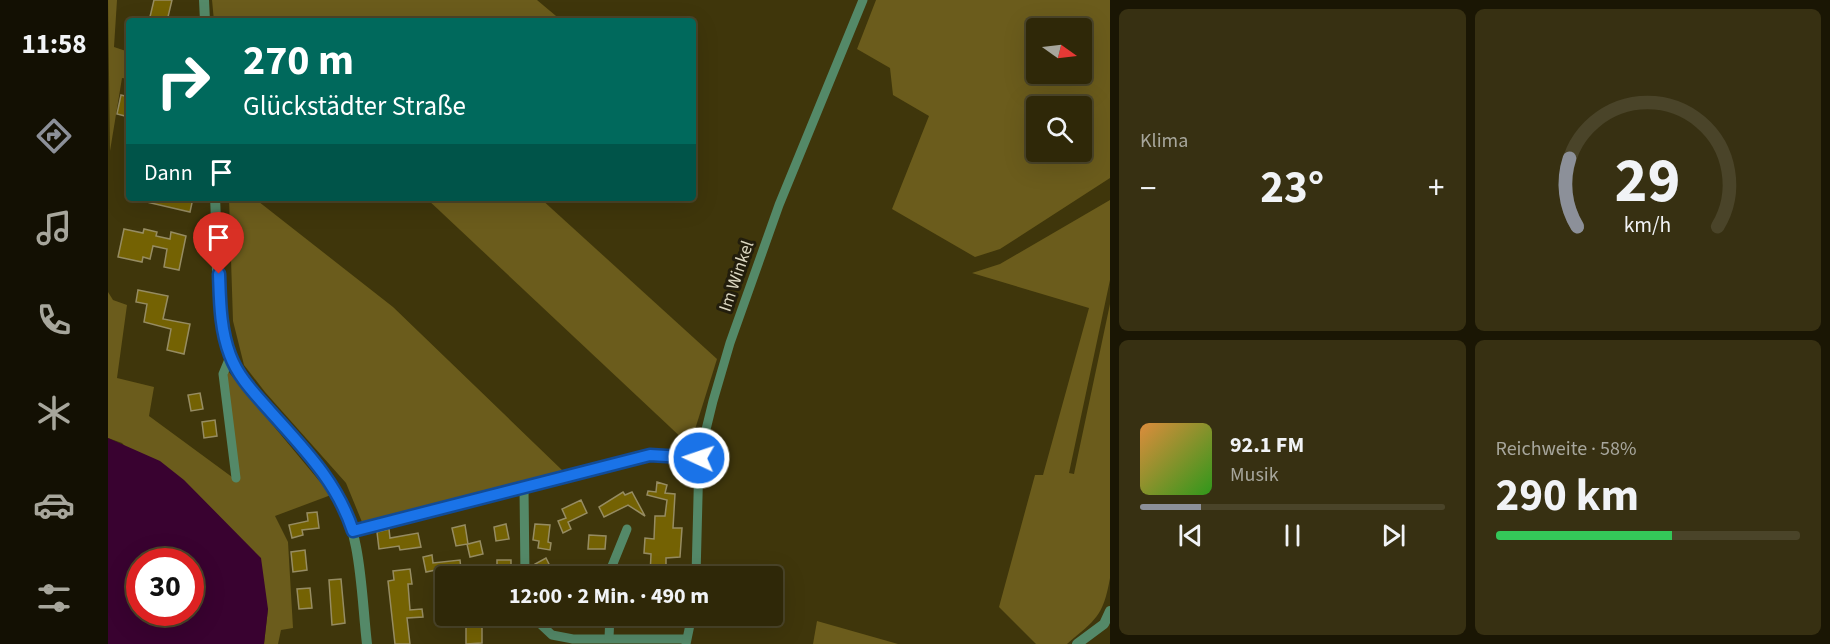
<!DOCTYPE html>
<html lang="de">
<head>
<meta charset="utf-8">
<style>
	:root { --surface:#2f2808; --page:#373012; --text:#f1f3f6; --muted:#a7a69c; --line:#4a4429; --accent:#8c9099 }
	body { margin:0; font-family:"Source Sans 3",sans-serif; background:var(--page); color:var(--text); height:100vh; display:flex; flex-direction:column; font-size:22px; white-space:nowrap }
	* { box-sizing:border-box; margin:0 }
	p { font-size:20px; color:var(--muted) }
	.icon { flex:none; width:33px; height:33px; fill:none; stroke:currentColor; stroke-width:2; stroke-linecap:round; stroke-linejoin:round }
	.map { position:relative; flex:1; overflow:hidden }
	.sheet { display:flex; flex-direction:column; gap:9px; padding:9px; background:#1a1604; width:720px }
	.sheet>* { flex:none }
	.banner { position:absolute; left:18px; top:18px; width:570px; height:183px; border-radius:6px; box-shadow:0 6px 24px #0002,0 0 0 2px var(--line); background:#00695c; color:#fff; overflow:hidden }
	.needle { width:39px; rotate:104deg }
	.fabs { position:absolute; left:918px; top:18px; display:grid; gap:12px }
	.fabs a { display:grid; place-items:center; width:66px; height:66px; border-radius:6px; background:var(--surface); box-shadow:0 6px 24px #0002,0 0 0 2px var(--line); font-size:30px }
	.speed { position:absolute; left:18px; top:548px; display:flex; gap:12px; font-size:30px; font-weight:700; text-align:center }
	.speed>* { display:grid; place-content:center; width:78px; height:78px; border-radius:50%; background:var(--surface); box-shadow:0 6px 24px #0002,0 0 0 2px var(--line); line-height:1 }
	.speed .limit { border:9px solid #d22; background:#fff; color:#111 }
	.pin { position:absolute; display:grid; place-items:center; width:51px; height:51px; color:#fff; margin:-62px -26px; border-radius:50% 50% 50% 0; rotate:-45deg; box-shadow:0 0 6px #0007 }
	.pin .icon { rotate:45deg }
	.me { position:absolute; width:66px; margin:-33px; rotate:273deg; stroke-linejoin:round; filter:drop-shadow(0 0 4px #0008) }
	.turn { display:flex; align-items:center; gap:21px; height:126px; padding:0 18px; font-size:27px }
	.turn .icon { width:78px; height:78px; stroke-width:2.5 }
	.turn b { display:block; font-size:42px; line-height:51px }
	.then { display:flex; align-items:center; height:57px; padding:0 18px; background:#0003; gap:12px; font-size:22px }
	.big { font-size:45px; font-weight:700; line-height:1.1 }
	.sheet .tile { flex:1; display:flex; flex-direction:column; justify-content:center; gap:9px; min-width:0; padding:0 21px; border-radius:9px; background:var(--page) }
	.sheet .dial { align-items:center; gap:0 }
	.dial svg { height:156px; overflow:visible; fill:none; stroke:var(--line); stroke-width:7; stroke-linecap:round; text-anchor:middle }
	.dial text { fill:var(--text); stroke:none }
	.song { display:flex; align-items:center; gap:18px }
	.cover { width:72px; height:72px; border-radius:9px; background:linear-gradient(135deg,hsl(30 70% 55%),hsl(110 70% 35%)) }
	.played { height:6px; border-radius:3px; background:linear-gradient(90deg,var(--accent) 20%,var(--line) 20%) }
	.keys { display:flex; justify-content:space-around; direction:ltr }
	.heat { display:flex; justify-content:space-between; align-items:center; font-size:33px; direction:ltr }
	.charge { height:9px; border-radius:4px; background:linear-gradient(90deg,#34c759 58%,var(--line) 0) }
	.sheet .tiles { flex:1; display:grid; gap:9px; grid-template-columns:repeat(2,1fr) }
	.trip { position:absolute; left:327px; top:566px; width:348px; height:60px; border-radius:6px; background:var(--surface); box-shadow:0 6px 24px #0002,0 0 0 2px var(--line); font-weight:700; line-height:60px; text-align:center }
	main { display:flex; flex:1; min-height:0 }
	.tabs { display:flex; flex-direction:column; width:108px; justify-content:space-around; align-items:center; background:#131003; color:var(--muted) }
	.tabs .icon { width:42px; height:42px }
	.tabs .selected { color:var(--accent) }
	.tabs b { font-size:27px; color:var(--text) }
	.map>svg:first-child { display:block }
	.green { fill:#6b5c1c; fill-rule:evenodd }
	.water { fill:#390230; fill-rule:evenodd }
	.building { fill:#746203; stroke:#968c62; stroke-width:1.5 }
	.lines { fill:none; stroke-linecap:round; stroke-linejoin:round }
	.minor { stroke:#548968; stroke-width:9 }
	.tertiary { stroke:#548968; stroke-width:10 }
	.route-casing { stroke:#114b97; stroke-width:15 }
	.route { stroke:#1a73e8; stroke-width:10 }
	.labels { text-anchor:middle; stroke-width:6; stroke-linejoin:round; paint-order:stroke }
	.street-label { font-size:18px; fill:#dcd7c1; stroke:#221d0c }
</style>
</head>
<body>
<main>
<nav class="tabs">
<b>11:58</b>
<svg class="icon selected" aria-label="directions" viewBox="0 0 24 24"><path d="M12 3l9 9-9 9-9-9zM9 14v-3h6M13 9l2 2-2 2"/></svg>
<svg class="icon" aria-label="music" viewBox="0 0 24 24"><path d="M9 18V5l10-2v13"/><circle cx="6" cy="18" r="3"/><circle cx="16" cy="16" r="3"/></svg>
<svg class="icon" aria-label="phone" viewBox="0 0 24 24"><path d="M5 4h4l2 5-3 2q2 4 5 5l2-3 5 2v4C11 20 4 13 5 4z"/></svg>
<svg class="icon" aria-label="climate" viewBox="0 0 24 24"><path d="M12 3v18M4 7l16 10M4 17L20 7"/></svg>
<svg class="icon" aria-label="car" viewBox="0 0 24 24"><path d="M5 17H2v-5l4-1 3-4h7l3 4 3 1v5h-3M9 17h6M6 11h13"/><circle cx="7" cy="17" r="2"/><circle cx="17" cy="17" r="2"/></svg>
<svg class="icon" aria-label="filters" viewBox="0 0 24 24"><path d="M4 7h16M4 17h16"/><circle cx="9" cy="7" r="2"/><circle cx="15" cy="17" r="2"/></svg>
</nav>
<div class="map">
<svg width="1002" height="644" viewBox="0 0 1002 644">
	<rect width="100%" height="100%" fill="#3f360b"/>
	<g class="green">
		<polygon points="0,0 9,0 6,47 21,52 21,79 14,78 2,151"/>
		<polygon points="104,0 429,0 454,21 106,21"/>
		<path d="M768,0H1002V178L892,249L867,257L784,209L821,116L785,95L782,68L749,49ZM974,28V74H928V28ZM928,106H974V152H928Z"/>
		<polygon points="121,198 146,198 285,307 455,471 254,522 238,483 157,392 136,365 125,321"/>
		<polygon points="318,198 432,198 609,359 584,439 578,442"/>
		<path d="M1002,200V280L961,473L966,474L1002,304V578C995,617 988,619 959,644H928L891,607L927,475H935L981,308L864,273L892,264Z"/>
		<polygon points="0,292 5,300 19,305 9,378 46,387 41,416 124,477 119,370 223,495 167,516 180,542 185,628 173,630 170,644 156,644 160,609 14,443 0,438"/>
		<polygon points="709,621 790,644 705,644"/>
	</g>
	<path class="water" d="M0,438L52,461L76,480L153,558L160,609L156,644H0ZM32,561H82V612H32Z"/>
	<g class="building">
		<polygon points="46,0 64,0 59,21 41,21"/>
		<polygon points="13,95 21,97 21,117 9,114"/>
		<polygon points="34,198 85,198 82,212 34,201"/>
		<polygon points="16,229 35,233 36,229 49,232 48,236 62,239 63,232 78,236 71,270 56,267 59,249 45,246 42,259 35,257 34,262 10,257"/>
		<polygon points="30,290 60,296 55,319 82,324 76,354 59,350 63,329 36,322 39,304 28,302"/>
		<polygon points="92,393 95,409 83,411 80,395"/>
		<polygon points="107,420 109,436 96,438 94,422"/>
		<polygon points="549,482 559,485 557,493 567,494 565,528 574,528 572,557 558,558 558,576 542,576 543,554 536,553 537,538 546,539 547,516 557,516 559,500 539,495 540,491 548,492"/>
		<polygon points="515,492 517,495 524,492 537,516 520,505 496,517 491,507"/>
		<polygon points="473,500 479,513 460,522 463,529 455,533 450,521 458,518 454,509"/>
		<polygon points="209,512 211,528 194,530 195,535 184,538 181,525 200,521 199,513"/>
		<polygon points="398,524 401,539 388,541 386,527"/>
		<polygon points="427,524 442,525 440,542 443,543 442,550 430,548 431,541 425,540"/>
		<polygon points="357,525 360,544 372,541 375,554 362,557 359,544 348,546 344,528"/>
		<polygon points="281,529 282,538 310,533 313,547 292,550 291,546 271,549 269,532"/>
		<polygon points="481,535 498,536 497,549 480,549"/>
		<polygon points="197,550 199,570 185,572 183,552"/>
		<polygon points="324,555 325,563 352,560 353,569 338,571 337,568 318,572 315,557"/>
		<polygon points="438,558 442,566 457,568 456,576 433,576 427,564"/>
		<rect x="389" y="560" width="14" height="16"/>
		<polygon points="302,569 304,584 300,584 302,610 314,609 315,617 299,618 302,644 287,644 280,581 286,580 285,571"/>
		<polygon points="233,579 237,623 224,625 221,580"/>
		<polygon points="202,588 204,608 191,609 189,589"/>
		<polygon points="523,615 538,615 538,627 522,627"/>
		<polygon points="630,615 658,615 666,617 664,626 630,618"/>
		<polygon points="358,626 374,626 374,643 358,644"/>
	</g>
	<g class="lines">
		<g class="minor">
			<polyline points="122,357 115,374 128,478"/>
			<polyline points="416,488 417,576"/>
			<polyline points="245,531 541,455 591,458"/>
			<polyline points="504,576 504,566 519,529"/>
			<polyline points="588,576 591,458 605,401 622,343 671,205 755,0"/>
			<polyline points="425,615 427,619 444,635 465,639 578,639"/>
			<polyline points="501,638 502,615"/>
			<polyline points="578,644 584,615"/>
		</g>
		<g class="tertiary">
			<polyline points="96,0 97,21"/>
			<path d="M107,198C110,245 105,314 122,357C143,407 199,442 227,489C254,533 253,593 259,644"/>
			<polyline points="969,644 996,624 1002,611"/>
		</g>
	</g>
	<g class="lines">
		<g class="route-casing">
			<path id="route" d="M111,274C112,301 112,329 122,355C130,377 147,394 162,411C196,449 229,482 245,531L542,455L591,458"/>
		</g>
		<use href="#route" class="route"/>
	</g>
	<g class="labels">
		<g class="street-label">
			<text transform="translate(628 276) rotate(-71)" y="6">Im Winkel</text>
		</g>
	</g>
</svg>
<div class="fabs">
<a><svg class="needle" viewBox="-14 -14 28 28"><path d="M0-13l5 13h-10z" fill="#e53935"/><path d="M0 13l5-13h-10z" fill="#a7a69c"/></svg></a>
<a><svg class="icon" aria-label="search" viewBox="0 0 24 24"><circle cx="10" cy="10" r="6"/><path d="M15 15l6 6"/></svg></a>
</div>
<div class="speed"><div class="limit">30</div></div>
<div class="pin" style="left:111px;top:274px;background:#d93025"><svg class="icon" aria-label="arrive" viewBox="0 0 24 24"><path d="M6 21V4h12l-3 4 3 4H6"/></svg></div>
<svg class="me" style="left:591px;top:458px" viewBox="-20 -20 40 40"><circle r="17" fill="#1a73e8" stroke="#fff" stroke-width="3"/><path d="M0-11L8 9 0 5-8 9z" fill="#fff"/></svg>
<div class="trip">12:00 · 2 Min. · 490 m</div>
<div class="banner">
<div class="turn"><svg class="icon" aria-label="right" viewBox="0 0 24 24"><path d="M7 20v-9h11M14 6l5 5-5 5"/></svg><div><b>270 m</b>Glückstädter Straße</div></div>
<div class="then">Dann<svg class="icon" aria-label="arrive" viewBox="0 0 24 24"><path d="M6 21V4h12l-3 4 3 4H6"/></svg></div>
</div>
</div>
<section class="sheet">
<div class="tiles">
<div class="tile"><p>Klima</p>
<div class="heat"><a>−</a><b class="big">23°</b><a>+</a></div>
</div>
<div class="tile dial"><svg viewBox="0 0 100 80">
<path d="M14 69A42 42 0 1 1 86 69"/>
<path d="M14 69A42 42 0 0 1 10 34" stroke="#8c9099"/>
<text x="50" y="56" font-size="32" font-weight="700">29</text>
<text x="50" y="72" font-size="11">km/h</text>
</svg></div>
<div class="tile">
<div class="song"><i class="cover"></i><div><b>92.1 FM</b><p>Musik</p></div></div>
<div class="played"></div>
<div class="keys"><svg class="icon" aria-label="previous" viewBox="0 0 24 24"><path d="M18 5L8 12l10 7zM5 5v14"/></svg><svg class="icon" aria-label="pause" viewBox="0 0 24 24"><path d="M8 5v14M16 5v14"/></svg><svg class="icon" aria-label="next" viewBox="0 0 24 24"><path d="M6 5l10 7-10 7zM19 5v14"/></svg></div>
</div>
<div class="tile"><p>Reichweite · 58%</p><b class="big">290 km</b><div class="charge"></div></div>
</div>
</section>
</main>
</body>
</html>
